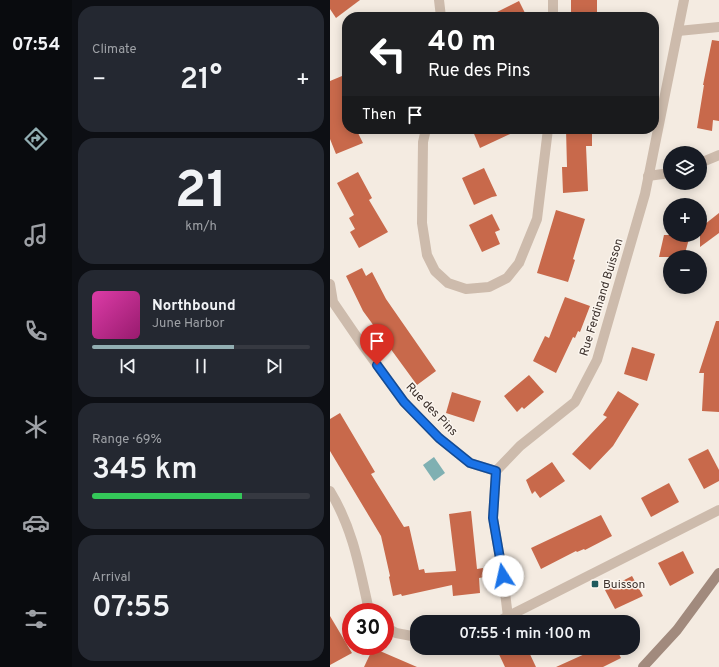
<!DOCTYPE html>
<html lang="en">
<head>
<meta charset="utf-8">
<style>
	:root { --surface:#171b24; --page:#242831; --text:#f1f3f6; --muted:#9ea1a6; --line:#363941; --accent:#92aeb2 }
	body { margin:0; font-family:Overpass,sans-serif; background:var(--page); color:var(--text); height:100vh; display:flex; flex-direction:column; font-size:15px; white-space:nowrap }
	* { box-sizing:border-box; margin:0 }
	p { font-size:13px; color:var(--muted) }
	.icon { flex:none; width:22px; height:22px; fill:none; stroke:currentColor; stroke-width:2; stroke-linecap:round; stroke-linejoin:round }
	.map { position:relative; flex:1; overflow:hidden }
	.sheet { display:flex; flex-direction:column; gap:6px; padding:6px; background:#0d0f14; width:258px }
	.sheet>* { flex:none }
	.hud { position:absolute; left:12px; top:12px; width:317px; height:122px; border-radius:16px; box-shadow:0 2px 10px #0003; background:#202124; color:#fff; overflow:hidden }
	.tools { position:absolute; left:333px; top:146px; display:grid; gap:8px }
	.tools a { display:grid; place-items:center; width:44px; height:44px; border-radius:50%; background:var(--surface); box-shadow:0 2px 10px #0003; font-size:20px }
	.speed { position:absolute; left:12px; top:603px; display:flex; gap:8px; font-size:20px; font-weight:700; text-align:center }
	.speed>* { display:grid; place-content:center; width:52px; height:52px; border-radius:50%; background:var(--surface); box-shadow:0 2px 10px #0003; line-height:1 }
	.speed .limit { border:6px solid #d22; background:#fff; color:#111 }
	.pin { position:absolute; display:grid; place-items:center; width:34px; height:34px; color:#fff; margin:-41px -17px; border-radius:50% 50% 50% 0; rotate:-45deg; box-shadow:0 0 4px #0007 }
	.pin .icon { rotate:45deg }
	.me { position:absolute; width:44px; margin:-22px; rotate:350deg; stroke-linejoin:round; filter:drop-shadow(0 0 3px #0008) }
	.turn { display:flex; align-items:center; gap:14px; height:84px; padding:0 20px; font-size:18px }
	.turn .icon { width:52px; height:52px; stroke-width:2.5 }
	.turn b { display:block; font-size:28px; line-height:34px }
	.then { display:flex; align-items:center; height:38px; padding:0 20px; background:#0003; gap:8px; font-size:15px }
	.big { font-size:30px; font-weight:600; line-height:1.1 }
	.sheet .tile { flex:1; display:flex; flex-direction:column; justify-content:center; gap:6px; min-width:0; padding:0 14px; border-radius:16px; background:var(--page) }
	.sheet .dial { align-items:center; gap:0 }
	.dial b { font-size:52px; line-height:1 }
	.song { display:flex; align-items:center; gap:12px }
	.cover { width:48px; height:48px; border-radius:6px; background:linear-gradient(135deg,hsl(320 70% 55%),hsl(320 70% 35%)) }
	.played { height:4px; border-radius:2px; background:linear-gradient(90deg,var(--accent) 65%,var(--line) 65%) }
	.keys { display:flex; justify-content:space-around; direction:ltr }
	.heat { display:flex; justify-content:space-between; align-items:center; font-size:22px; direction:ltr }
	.charge { height:6px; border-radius:3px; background:linear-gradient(90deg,#34c759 69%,var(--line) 0) }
	.trip { position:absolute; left:80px; top:615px; width:230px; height:40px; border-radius:16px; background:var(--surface); box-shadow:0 2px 10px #0003; font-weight:600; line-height:40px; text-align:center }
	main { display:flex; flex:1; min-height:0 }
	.tab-bar { display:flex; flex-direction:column; width:72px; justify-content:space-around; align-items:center; background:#090b0e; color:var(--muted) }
	.tab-bar .icon { width:28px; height:28px }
	.tab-bar .on { color:var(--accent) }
	.tab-bar b { font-size:18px; color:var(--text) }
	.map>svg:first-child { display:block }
	.water { fill:#7fb0b2 }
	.building { fill:#c8694b }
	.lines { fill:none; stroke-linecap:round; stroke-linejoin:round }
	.street { stroke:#cdbbac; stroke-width:10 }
	.secondary { stroke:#a18a7d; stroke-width:10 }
	.route-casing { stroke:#114b97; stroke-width:10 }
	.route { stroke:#1a73e8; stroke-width:7 }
	.poi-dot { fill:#1f5a5e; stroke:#fbf5ee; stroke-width:1.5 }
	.labels { text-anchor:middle; stroke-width:3; stroke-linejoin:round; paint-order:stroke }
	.street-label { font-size:12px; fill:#3b302b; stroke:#fbf5ee }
	.poi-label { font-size:12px; fill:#3b302b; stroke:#fbf5ee; text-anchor:start }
</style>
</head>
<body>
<main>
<nav class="tab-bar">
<b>07:54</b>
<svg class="icon on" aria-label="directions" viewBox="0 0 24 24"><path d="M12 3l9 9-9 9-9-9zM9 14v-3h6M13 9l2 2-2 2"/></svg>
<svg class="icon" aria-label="music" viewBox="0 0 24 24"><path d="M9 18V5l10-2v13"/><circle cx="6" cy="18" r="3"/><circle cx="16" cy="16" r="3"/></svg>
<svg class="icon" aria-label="phone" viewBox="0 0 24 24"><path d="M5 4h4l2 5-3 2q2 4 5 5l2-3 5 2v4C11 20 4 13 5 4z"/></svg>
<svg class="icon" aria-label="climate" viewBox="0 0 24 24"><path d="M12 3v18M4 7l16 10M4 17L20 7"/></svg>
<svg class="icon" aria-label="car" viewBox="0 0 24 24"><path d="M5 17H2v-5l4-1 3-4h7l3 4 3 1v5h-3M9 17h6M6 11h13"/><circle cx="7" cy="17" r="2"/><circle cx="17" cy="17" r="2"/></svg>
<svg class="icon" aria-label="filters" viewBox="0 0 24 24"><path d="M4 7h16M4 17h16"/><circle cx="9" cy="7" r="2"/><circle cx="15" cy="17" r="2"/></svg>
</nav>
<section class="sheet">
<div class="tile"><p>Climate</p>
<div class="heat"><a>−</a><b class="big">21°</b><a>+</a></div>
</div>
<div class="tile dial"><b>21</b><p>km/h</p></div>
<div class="tile">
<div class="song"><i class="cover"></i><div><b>Northbound</b><p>June Harbor</p></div></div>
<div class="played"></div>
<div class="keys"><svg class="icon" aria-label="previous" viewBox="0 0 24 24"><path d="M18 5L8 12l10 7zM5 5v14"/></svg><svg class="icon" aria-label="pause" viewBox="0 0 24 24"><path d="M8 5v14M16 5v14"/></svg><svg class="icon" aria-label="next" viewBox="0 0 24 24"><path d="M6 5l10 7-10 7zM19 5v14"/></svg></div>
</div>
<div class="tile"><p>Range · 69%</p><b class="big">345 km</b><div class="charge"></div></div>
<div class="tile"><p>Arrival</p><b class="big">07:55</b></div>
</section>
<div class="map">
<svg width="389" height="667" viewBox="0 0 389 667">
	<rect width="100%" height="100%" fill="#f4ebe1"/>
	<polygon class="water" points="104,457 115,473 104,481 93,465"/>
	<g class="building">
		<polygon points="0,0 30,0 6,18 0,9"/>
		<rect x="241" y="0" width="26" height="17"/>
		<polygon points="189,1 197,17 157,17"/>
		<polygon points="382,40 389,41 389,121 383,120 382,131 367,128 374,85 373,85"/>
		<polygon points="12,76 17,88 17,129 26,129 33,143 6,154 0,139 0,81"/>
		<polygon points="142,129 191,129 150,148"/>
		<polygon points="236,129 262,129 262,146 256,146 258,191 233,193 232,167 237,167"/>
		<polygon points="154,168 167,196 162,197 144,205 132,178"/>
		<polygon points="28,172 42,198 39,200 58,232 29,248 20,232 25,229 19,218 24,215 7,183"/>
		<polygon points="226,210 255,219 243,259 245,260 238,282 207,273"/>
		<polygon points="389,213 389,233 370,247 370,228"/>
		<polygon points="162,214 170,230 165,232 170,244 152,252 139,225"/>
		<polygon points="334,235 360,235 354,257 329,257"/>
		<polygon points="32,268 36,276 42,272 56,299 106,371 87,385 33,311 16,276"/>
		<polygon points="235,297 260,306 250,332 248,331 245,338 243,337 226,373 203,361 215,336 219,338"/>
		<polygon points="386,321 389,321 389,412 372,411 374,373 369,373"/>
		<polygon points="302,347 325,354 317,381 294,374"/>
		<polygon points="199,375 214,392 194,409 192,407 187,412 174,396"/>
		<polygon points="288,391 309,404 283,446 260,470 242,454 277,417 273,415"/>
		<polygon points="122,392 151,401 144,422 116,413"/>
		<polygon points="10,413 45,472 41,474 74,527 79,526 89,570 94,569 95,573 126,571 119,514 141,511 147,569 153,568 154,577 149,578 150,593 123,596 122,585 72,596 71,594 63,596 59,577 60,576 51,536 0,451 0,419"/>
		<polygon points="378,449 389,470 389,481 374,489 358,459"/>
		<polygon points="222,462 235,481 210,498 205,491 202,494 196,480"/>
		<polygon points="339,483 349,502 321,517 311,498"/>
		<polygon points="271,515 282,536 255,550 254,549 247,552 246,551 211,569 201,548"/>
		<polygon points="353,551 364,573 340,586 328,563"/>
		<polygon points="302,576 313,596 285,609 275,590"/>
		<polygon points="0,616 22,653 0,665"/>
		<polygon points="43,648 87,667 34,667"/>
		<polygon points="166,648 197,648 206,667 175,667"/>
		<polygon points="255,648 286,648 291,658 273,667 226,667 257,653"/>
	</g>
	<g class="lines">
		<g class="street">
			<polyline points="109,0 111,17"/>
			<polyline points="223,0 223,17"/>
			<polyline points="348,31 389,27"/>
			<polyline points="96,129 93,142 92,223 97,255 105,271 118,283 136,289 159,287 177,278 189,263 207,219 218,129"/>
			<polyline points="370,163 389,155"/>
			<polyline points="318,176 340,173"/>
			<polyline points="0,284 3,302 29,340 74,402 109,438 140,463 166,471"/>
			<path d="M0,491C22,527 29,565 38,606L41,612"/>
			<polyline points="178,617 173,576 163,518 166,471 190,446 245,402 267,360 315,194 354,0"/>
			<polyline points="167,622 389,510"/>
			<polyline points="55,627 66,633 87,637"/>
		</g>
		<polyline class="secondary" points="313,667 347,630 389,573"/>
	</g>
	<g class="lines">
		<g class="route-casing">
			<polyline id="route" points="47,365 74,402 109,438 140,463 166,471 163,518 173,576"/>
		</g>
		<use href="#route" class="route"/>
	</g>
	<rect class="poi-dot" x="261" y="580" width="8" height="8" rx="2"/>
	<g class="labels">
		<g class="street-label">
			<text transform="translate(271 297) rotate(-73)" y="4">Rue Ferdinand Buisson</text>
			<text transform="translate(102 409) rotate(46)" y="4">Rue des Pins</text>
		</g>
		<g class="poi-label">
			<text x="273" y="588">Buisson</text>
		</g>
	</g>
</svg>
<div class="tools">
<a><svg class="icon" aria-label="layers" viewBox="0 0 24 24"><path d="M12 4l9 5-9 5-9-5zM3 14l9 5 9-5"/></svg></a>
<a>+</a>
<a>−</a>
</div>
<div class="speed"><div class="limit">30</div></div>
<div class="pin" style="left:47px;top:365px;background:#d93025"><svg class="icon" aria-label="arrive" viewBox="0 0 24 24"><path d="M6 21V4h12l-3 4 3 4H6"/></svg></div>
<svg class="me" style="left:173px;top:576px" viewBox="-20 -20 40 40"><circle r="19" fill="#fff"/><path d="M0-13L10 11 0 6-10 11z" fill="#1a73e8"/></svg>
<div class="trip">07:55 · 1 min · 100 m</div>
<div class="hud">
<div class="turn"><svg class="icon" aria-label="left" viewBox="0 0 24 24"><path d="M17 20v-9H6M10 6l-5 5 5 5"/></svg><div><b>40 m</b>Rue des Pins</div></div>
<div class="then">Then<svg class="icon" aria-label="arrive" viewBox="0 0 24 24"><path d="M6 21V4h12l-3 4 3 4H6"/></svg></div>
</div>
</div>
</main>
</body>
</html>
